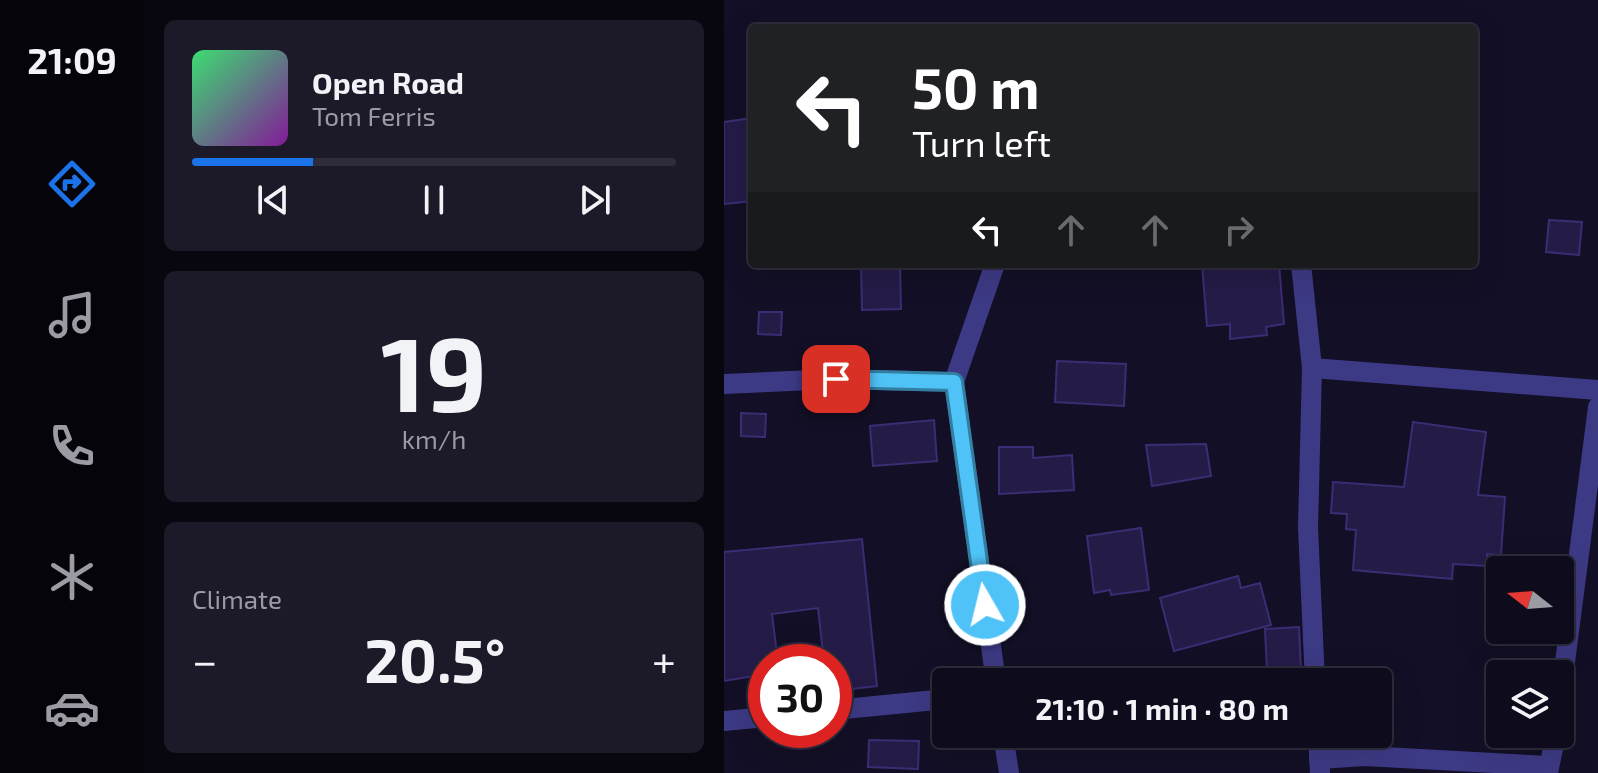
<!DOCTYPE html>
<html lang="en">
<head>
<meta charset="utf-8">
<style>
	:root { --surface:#0e0b1c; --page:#1c1929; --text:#f1f3f6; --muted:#9b9ba3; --line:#2e2b3b; --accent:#1a73e8 }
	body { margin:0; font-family:"Exo 2",sans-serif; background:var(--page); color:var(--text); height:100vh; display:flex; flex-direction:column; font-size:30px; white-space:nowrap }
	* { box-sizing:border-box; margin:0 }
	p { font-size:26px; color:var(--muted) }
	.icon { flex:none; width:44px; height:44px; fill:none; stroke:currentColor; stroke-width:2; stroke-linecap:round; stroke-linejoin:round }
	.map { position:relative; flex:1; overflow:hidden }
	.drawer { display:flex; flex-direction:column; gap:20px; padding:20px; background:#08060f; width:580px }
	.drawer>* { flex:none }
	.hud { position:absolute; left:24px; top:24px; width:730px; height:244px; border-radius:8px; box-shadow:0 8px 32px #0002,0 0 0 2px var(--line); background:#202124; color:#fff; overflow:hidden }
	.needle { width:52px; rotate:287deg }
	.controls { position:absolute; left:762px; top:556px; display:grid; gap:16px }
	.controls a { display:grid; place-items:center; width:88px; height:88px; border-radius:8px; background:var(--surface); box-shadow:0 8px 32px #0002,0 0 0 2px var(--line); font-size:40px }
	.speed { position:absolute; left:24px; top:644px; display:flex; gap:16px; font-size:40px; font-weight:700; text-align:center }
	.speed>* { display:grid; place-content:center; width:104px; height:104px; border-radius:50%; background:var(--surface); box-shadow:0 8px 32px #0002,0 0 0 2px var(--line); line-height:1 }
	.speed .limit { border:12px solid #d22; background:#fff; color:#111 }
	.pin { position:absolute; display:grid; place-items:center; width:68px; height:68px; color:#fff; margin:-34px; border-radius:16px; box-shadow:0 4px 12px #0006 }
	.me { position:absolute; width:88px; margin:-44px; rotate:352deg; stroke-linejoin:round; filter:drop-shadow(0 0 6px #0008) }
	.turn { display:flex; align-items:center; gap:28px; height:168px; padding:0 32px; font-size:36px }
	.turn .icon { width:104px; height:104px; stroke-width:2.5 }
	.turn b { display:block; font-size:56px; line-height:68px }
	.lanes { display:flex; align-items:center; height:76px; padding:0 32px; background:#0003; justify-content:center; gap:40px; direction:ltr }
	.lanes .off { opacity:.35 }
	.big { font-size:60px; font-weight:700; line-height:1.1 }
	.drawer .widget { flex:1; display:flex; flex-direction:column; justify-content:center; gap:12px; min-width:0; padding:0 28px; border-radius:12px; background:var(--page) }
	.drawer .dial { align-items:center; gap:0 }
	.dial b { font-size:104px; line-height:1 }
	.song { display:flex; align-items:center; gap:24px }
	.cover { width:96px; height:96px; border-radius:12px; background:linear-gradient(135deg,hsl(140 70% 55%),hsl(290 70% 35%)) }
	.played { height:8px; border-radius:4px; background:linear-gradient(90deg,var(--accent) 25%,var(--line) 25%) }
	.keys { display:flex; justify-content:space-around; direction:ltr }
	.heat { display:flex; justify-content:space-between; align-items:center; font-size:44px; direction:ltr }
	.trip { position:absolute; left:208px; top:668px; width:460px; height:80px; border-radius:8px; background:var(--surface); box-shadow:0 8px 32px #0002,0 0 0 2px var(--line); font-weight:700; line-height:80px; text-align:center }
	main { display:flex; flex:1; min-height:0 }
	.tabs { display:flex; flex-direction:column; width:144px; justify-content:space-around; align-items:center; background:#06040b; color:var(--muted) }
	.tabs .icon { width:56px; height:56px }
	.tabs .on { color:var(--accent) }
	.tabs b { font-size:36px; color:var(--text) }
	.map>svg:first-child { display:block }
	.building { fill:#241b47; stroke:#3b2d73; stroke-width:2 }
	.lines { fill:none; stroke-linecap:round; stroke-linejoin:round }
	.minor { stroke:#3d3a85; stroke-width:20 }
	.route-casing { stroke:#337fa1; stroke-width:20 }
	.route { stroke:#4fc3f7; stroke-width:14 }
</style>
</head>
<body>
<main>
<nav class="tabs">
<b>21:09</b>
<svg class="icon on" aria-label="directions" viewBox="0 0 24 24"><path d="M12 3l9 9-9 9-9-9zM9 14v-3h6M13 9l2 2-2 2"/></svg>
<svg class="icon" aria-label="music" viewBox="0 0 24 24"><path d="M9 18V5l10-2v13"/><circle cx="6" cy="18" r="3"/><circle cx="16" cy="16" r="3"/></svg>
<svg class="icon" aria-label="phone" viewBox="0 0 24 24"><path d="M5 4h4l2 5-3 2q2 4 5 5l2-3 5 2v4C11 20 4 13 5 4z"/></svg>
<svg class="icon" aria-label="climate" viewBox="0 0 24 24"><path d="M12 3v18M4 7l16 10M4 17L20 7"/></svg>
<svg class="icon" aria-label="car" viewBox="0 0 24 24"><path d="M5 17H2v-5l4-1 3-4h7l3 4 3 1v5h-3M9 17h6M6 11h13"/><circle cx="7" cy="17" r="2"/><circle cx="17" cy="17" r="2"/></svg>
</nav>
<section class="drawer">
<div class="widget">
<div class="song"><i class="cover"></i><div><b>Open Road</b><p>Tom Ferris</p></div></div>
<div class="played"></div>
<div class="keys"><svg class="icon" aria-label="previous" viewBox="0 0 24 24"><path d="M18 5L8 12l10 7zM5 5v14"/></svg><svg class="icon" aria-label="pause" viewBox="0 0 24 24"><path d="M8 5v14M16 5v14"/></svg><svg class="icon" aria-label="next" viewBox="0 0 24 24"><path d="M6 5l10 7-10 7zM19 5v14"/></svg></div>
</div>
<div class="widget dial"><b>19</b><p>km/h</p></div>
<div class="widget"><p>Climate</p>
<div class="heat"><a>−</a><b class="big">20.5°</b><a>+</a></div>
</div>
</section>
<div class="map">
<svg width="874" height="773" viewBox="0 0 874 773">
	<rect width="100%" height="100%" fill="#130f26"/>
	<g class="building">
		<polygon points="28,118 28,201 0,204 0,122"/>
		<polygon points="825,220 858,222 855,255 822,252"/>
		<polygon points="137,264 176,264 177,309 138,310"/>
		<polygon points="478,264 555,264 560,324 542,327 543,335 506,339 506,324 483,326"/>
		<polygon points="35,312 58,312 57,335 34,334"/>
		<polygon points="333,361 402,364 400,406 331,402"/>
		<polygon points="17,413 42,414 41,437 17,436"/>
		<polygon points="210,420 213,461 149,466 146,426"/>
		<polygon points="689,422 762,432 754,495 781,497 777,555 763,554 763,566 729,564 728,579 629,570 632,530 622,529 623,514 607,513 609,482 680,487"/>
		<polygon points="482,444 487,476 428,486 422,445"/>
		<polygon points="275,447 309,447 309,458 348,455 350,490 275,494"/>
		<polygon points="417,528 425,590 387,595 386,590 370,593 363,536"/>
		<polygon points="138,539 153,686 110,691 110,662 100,662 94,608 48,614 54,662 42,662 42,674 0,681 0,552"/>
		<polygon points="514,576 517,588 536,583 547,625 450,651 436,598"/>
		<polygon points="575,627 577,670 543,672 541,629"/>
		<polygon points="145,740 195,741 194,769 144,767"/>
	</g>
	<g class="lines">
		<g class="minor">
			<polyline points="577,264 588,368 584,528 591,682"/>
			<polyline points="588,368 874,390"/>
			<polyline points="230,382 271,264"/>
			<polyline points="0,384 112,379 230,382 272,682"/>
			<polyline points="836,701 874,407"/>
			<polyline points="110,710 222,699"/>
			<polyline points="0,721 42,717"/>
			<polyline points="279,734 285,773"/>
			<polyline points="594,734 596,773"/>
			<polyline points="595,759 641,756 825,766"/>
			<polyline points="824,773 832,734"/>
		</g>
	</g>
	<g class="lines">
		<g class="route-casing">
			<polyline id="route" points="112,379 230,382 261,605"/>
		</g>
		<use href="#route" class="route"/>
	</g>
</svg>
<div class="controls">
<a><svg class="needle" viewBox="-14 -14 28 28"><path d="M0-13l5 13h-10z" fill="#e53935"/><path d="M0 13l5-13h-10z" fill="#9b9ba3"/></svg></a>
<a><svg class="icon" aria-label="layers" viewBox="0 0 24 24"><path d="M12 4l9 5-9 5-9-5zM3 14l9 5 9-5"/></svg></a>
</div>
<div class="speed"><div class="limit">30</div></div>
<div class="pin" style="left:112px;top:379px;background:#d93025"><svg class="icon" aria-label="arrive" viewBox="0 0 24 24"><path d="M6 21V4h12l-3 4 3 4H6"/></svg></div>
<svg class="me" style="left:261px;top:605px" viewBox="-20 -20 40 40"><circle r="17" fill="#4fc3f7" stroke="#fff" stroke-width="3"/><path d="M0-11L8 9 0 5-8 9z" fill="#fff"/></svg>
<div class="trip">21:10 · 1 min · 80 m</div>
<div class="hud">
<div class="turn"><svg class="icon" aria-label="left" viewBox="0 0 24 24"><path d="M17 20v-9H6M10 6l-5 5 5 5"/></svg><div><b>50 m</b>Turn left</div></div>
<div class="lanes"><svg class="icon" aria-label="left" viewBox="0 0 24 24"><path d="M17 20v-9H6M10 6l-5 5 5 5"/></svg><svg class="icon off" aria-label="ahead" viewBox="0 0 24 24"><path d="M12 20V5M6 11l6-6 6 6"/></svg><svg class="icon off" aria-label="ahead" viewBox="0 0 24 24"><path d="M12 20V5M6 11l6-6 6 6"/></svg><svg class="icon off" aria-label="right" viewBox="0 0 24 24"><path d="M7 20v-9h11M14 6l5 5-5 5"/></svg></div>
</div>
</div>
</main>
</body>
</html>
